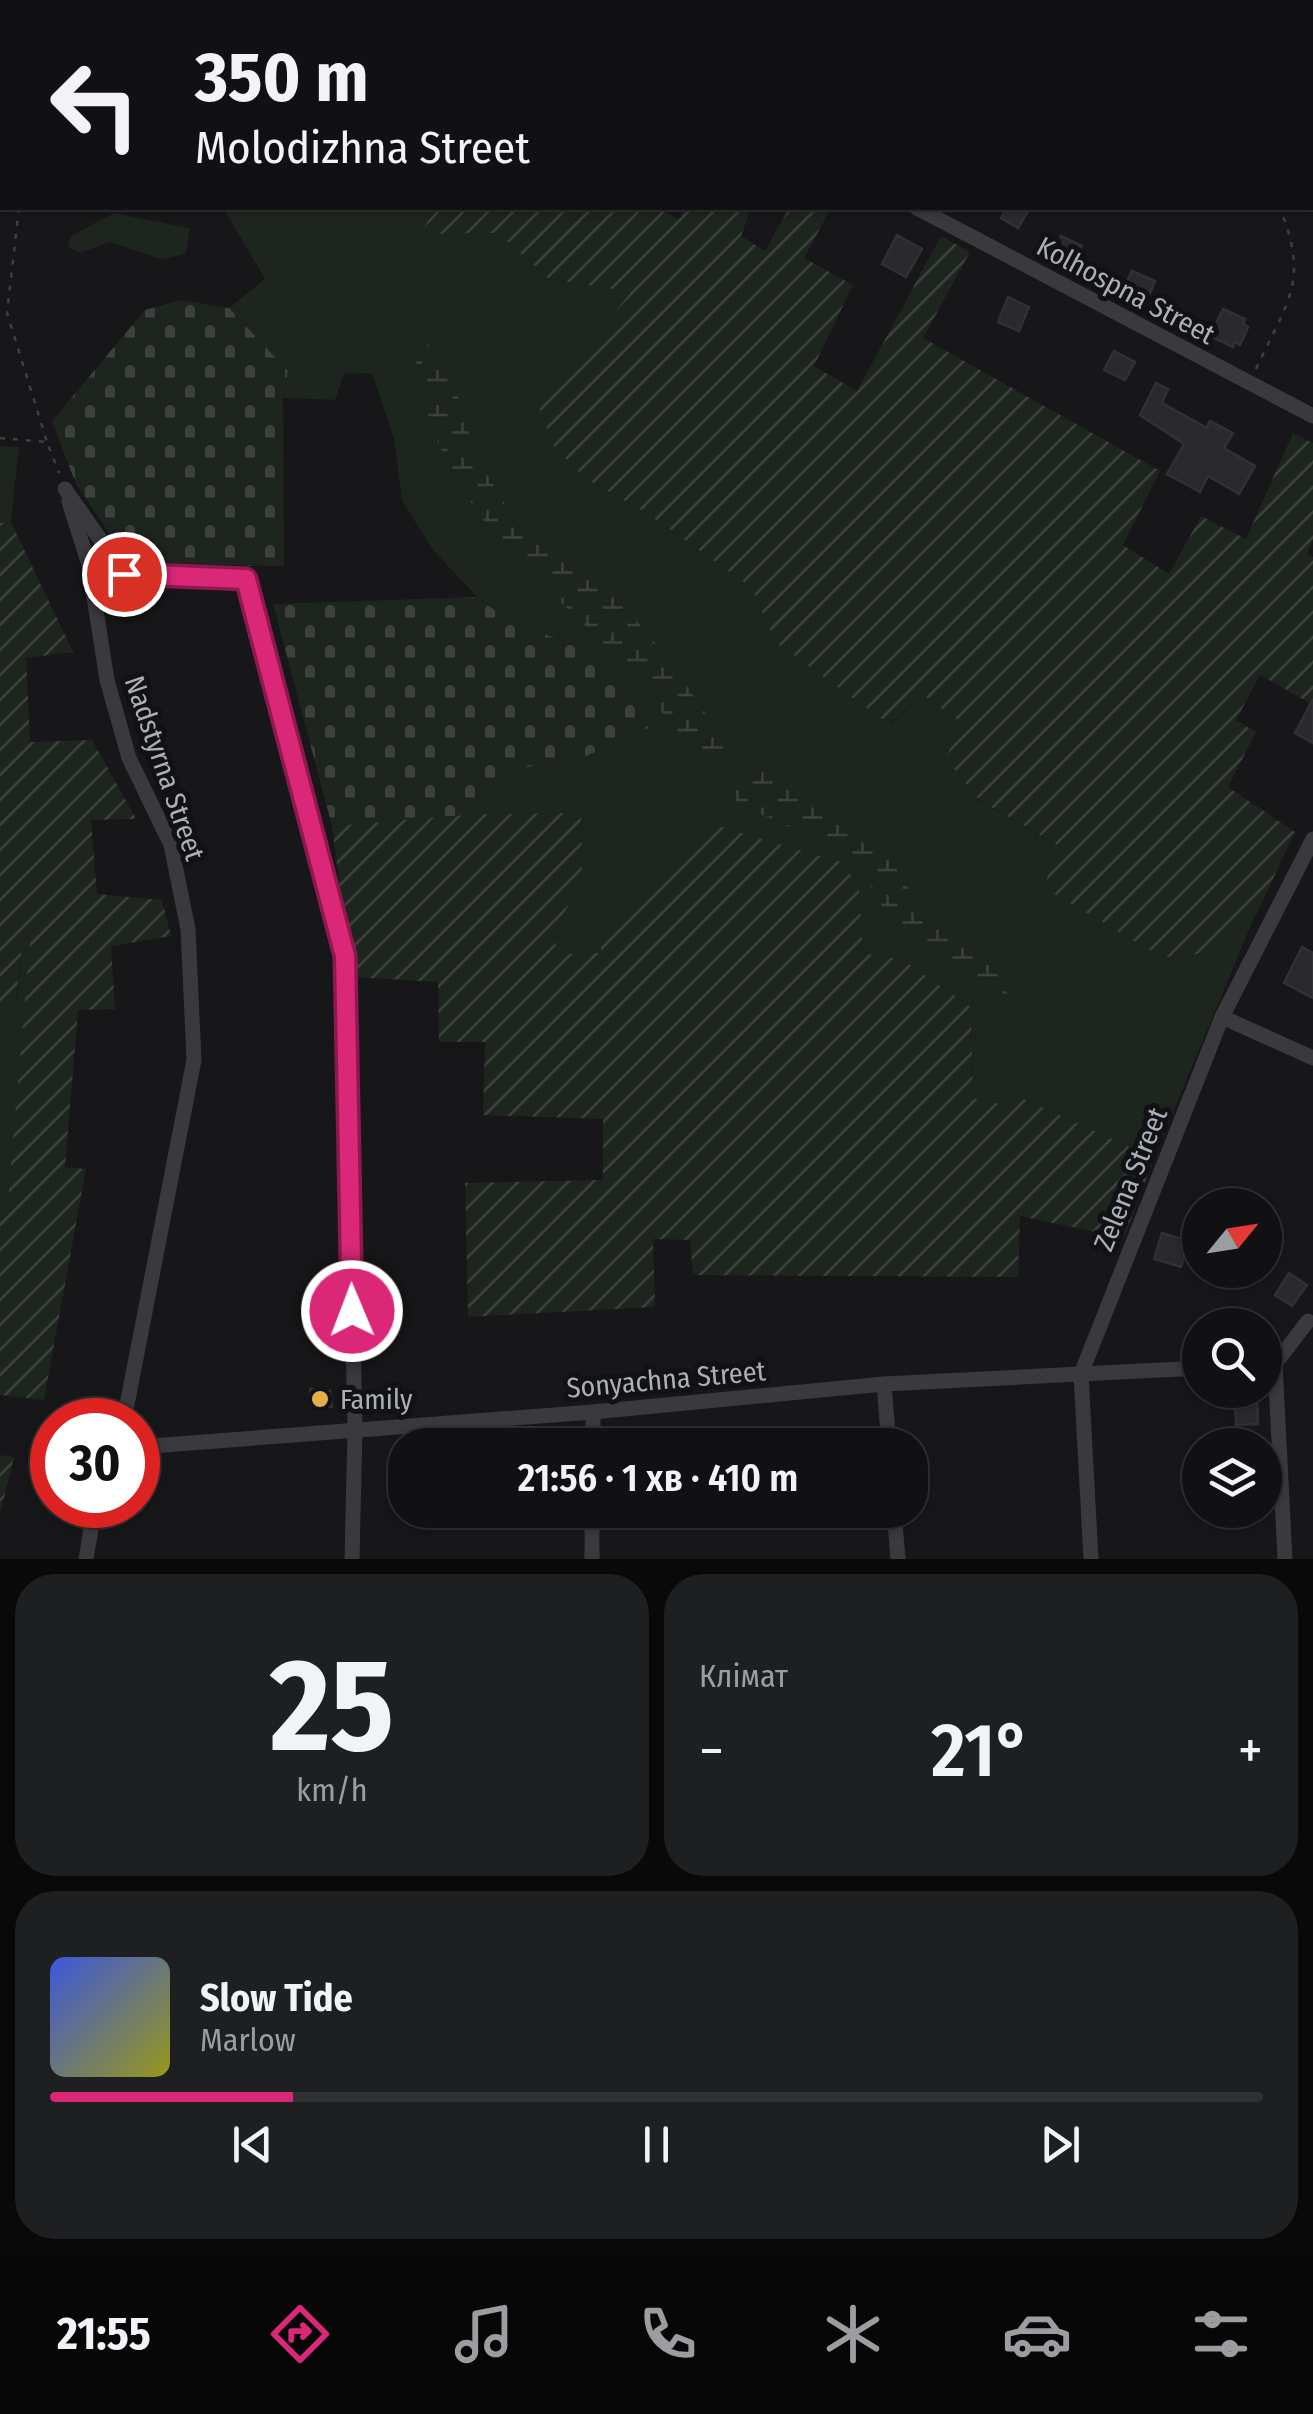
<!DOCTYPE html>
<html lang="uk">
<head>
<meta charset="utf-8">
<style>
	:root { --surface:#111113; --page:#1e1f21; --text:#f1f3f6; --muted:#9c9da0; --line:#303133; --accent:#db2777 }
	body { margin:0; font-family:"Fira Sans Condensed",sans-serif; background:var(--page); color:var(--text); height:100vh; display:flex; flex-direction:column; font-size:38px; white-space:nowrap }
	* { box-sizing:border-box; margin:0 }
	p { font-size:32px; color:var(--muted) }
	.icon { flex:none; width:55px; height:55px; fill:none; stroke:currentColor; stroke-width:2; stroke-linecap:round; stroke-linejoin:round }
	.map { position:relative; height:1559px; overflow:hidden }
	.panel { display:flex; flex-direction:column; gap:15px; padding:15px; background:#09090a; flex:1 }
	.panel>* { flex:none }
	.top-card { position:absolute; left:0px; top:0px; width:1315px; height:210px; box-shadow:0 2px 8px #0004,0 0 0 2px var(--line); background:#111113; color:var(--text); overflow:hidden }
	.needle { width:65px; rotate:60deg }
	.controls { position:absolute; left:1182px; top:1188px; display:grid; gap:20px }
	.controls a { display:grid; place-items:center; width:100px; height:100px; border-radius:50%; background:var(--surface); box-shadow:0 2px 8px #0004,0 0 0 2px var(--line); font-size:50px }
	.speed { position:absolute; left:30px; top:1398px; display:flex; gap:20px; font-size:50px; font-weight:700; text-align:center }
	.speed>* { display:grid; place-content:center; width:130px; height:130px; border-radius:50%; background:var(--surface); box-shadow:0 2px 8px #0004,0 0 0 2px var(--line); line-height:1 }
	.speed .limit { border:15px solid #d22; background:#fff; color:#111 }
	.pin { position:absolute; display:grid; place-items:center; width:85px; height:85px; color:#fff; margin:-42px; border:5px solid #fff; border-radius:50%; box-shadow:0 2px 10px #0007 }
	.me { position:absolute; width:110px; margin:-55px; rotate:359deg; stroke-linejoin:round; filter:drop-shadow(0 0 8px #0008) }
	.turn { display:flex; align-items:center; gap:35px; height:210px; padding:0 30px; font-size:45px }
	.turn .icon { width:130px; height:130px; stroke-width:2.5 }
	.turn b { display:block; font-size:70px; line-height:85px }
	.big { font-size:75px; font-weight:600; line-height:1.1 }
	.panel .card { flex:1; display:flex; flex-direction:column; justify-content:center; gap:15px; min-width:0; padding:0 35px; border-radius:40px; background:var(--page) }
	.panel .dial { align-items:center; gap:0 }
	.dial b { font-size:130px; line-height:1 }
	.song { display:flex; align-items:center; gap:30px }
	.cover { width:120px; height:120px; border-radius:15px; background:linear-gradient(135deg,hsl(230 70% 55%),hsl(60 70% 35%)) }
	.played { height:10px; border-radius:5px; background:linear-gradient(90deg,var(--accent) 20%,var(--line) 20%) }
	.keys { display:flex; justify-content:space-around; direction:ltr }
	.heat { display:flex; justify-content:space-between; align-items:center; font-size:55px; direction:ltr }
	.panel .tiles { flex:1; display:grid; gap:15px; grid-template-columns:1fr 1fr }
	.card:last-child { grid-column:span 2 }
	.trip { position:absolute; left:388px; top:1428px; width:540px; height:100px; border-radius:40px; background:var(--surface); box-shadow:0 2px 8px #0004,0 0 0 2px var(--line); font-weight:600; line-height:100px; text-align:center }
	.menu { display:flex; height:160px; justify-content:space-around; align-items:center; background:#070708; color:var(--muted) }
	.menu .icon { width:70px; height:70px }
	.menu .on { color:var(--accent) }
	.menu b { font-size:45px; color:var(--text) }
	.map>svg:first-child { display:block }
	.green { fill:#1e241e }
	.wetland { fill:url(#wetland-marsh) }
	.cemetery { fill:url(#cemetery-stones) }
	.garden { fill:url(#garden-furrows) }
	.building { fill:#2a2a2d; stroke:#313135; stroke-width:2.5 }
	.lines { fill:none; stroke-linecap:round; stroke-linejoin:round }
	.path { stroke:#3f4045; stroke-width:2.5; stroke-dasharray:5 8; stroke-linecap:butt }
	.minor { stroke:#39393e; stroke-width:15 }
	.route-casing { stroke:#8e194d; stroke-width:25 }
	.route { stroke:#db2777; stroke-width:18 }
	.poi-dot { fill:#e5ae43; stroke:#121214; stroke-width:4 }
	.labels { text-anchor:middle; stroke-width:10; stroke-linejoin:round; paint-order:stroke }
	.street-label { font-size:28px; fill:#aaafb8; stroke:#121214 }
	.poi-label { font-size:28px; fill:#aaafb8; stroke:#121214; text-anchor:start }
</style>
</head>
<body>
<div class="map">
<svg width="1313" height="1559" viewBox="0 0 1313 1559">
	<defs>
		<pattern id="wetland-marsh" width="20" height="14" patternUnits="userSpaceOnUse" patternTransform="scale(2.5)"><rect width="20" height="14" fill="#1e241e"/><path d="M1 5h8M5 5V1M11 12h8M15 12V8" fill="none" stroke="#3c413d"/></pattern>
		<pattern id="cemetery-stones" width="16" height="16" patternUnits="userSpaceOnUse" patternTransform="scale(2.5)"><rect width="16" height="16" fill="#1e241e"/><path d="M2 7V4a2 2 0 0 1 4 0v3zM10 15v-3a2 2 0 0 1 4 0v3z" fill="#3c413d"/></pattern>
		<pattern id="garden-furrows" width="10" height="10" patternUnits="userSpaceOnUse" patternTransform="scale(2.5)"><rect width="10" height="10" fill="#1e241e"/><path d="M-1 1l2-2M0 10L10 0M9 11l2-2" fill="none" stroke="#3c413d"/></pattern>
	</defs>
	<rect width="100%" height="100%" fill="#171719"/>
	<g class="green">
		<polygon points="223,208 435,208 422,234 498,233 549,279 632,292 539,407 586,479 645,512 752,588 775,642 890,724 923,695 962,723 978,800 1061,847 1044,887 1149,950 1176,960 1221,947 1256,913 1154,1158 1017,1096 1011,1106 973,1098 971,1007 903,960 863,953 859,890 601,953 556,954 554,932 582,880 581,813 477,814 522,768 584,757 649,728 596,652 512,623 477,597 434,551 402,501 394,439 372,373 344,374 335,400 283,398 288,371 229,308 265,279"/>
		<polygon points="114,213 190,228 186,254 161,259 110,242 80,253 68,247 71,236"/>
		<polygon points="0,446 19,447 11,522 0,523"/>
		<polygon points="24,929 32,930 7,1212 0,1211 0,1002 17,1002"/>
	</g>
	<g class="wetland">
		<path d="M417,335C459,365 458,411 477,455C486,475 500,496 512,515C529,540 568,555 591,575C647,624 689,687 728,749L708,762C670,735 660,702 630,670C551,586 465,531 429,417C421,391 412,361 417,335Z"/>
		<polygon points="741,766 773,771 882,845 908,888 942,924 995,966 1008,995 991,998 959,967 892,923 854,857 737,803 732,784"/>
	</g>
	<g class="cemetery">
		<polygon points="181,300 229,308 288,371 283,398 284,566 131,565 76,484 52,421 145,310"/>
		<polygon points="477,597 512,623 596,652 649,728 584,757 522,768 477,814 332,826 273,604"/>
	</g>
	<g class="garden">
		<polygon points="435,208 657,208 679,219 685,208 737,208 749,214 741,236 765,251 789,208 831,208 804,258 853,285 814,366 857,391 941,236 970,252 923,338 1160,471 1123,545 1169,574 1201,516 1246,539 1293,433 1313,443 1313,540 1307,554 1313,557 1313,705 1260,675 1236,720 1256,732 1228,787 1295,832 1257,913 1221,947 1176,960 1149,950 1043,887 1061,847 979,800 946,758 962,723 923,695 889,724 775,642 752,588 645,512 586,479 553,445 539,407 631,292 549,279 498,233 421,234"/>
		<polygon points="11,522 73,652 26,658 30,742 92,740 136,819 91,820 97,894 162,900 171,936 111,946 115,1009 78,1010 65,1167 86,1169 44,1400 0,1395 0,1211 7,1211 31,930 24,929 16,1003 0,1002 0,523"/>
		<polygon points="581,813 582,880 554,932 557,954 601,953 601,931 718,826 844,863 859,890 863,953 903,960 971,1007 973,1098 1011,1106 1017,1096 1154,1158 1124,1238 1020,1216 1018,1277 693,1275 690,1240 653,1239 655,1307 468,1317 465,1183 603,1180 603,1119 483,1115 485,1042 439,1042 438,982 351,977 332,826 477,814"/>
		<polygon points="0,1455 14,1457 0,1514"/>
	</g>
	<g class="building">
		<polygon points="1007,208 1030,208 1018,228 1001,218"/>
		<polygon points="897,235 922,249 906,277 882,264"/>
		<polygon points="1061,236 1082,246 1073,266 1052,256"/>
		<polygon points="1132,271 1155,281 1147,301 1123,290"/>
		<polygon points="1008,297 1029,307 1019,331 998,322"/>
		<polygon points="1223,309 1245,319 1243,324 1248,327 1240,345 1235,342 1233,347 1210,336"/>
		<polygon points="1114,351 1135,362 1125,380 1104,370"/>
		<polygon points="1156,383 1168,389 1162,403 1207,428 1210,421 1233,433 1224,448 1255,466 1239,494 1208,476 1200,492 1167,474 1184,444 1140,415"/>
		<polygon points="1313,699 1313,743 1295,733"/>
		<polygon points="1302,947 1313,953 1313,998 1284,983"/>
		<polygon points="1162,1233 1189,1241 1181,1267 1154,1259"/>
		<polygon points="1289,1273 1307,1285 1292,1306 1275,1295"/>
		<polygon points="310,1389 330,1391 332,1407 311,1406"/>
		<polygon points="1257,1397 1258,1424 1236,1425 1235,1398"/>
	</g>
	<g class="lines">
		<g class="path">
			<polyline points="894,0 899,2"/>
			<polyline points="0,169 2,168"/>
			<polyline points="19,208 7,313 47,442"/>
			<path d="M1256,369C1287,301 1310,283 1280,208"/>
			<polyline points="0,438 47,442 59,473"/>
		</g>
		<g class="minor">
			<polyline points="525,0 530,2"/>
			<polyline points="0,4 2,27"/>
			<polyline points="917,208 1313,416"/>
			<polyline points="65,489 125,575 246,579 345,956 355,1429 352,1559"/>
			<polyline points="69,502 89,565 107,680 129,758 171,845 188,929 194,1060 124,1420"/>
			<polyline points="1222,1017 1313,1058"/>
			<polyline points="1275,1364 1285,1559"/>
			<polyline points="1275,1364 1308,1321"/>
			<polyline points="884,1384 889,1445"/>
			<polyline points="593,1445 593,1412"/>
			<polyline points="138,1447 593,1412 884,1384 1200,1368"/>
			<polyline points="894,1510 898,1559"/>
			<polyline points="86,1559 95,1505"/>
			<polyline points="592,1559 592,1510"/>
			<polyline points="1091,1559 1081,1374 1222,1017 1313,839"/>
		</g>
	</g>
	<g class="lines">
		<g class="route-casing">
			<polyline id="route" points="124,574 246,579 345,956 352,1311"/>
		</g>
		<use href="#route" class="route"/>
	</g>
	<circle class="poi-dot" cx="320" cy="1399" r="10"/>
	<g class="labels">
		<g class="street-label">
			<text transform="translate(1126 290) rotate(28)" y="10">Kolhospna Street</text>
			<text transform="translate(165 768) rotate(71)" y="10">Nadstyrna Street</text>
			<text transform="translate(1130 1179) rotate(-68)" y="10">Zelena Street</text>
			<text transform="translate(666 1379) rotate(-5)" y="10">Sonyachna Street</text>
		</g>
		<g class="poi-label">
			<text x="340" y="1409">Family</text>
		</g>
	</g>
</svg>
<div class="controls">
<a><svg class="needle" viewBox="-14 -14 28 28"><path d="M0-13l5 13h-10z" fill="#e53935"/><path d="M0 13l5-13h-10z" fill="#9c9da0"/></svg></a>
<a><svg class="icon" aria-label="search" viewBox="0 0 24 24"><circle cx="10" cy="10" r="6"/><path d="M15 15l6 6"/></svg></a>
<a><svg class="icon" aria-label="layers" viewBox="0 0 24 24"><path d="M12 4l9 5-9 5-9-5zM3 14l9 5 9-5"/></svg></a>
</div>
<div class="speed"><div class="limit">30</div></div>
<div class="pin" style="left:124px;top:574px;background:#d93025"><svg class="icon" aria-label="arrive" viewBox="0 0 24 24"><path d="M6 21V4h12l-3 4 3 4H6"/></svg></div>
<svg class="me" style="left:352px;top:1311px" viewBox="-20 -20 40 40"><circle r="17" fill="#db2777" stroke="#fff" stroke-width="3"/><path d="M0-11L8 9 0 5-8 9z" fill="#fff"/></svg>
<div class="trip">21:56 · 1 хв · 410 m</div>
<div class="top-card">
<div class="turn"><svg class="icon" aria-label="left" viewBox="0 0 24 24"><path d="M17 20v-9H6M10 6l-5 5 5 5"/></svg><div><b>350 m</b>Molodizhna Street</div></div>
</div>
</div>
<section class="panel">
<div class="tiles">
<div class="card dial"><b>25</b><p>km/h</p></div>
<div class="card"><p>Клімат</p>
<div class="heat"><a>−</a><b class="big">21°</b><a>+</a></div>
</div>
<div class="card">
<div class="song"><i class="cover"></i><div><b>Slow Tide</b><p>Marlow</p></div></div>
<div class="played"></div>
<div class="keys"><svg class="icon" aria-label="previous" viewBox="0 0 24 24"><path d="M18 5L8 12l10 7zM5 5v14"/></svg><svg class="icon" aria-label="pause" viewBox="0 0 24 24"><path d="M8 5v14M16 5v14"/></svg><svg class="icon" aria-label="next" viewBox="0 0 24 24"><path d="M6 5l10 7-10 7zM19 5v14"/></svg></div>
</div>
</div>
</section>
<nav class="menu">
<b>21:55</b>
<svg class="icon on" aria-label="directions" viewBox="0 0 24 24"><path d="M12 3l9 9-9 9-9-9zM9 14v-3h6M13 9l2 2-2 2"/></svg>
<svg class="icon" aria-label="music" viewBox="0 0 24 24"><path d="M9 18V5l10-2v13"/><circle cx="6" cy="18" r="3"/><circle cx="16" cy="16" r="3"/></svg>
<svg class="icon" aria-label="phone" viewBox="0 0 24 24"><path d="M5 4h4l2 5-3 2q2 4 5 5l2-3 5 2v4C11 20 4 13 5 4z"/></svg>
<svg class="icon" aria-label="climate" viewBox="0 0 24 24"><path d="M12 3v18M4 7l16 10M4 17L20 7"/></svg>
<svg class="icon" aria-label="car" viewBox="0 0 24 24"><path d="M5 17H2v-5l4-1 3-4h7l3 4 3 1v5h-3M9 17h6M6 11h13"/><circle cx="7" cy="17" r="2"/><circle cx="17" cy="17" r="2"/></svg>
<svg class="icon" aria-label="filters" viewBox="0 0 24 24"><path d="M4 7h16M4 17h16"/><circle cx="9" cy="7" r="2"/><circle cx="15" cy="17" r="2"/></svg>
</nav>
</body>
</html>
